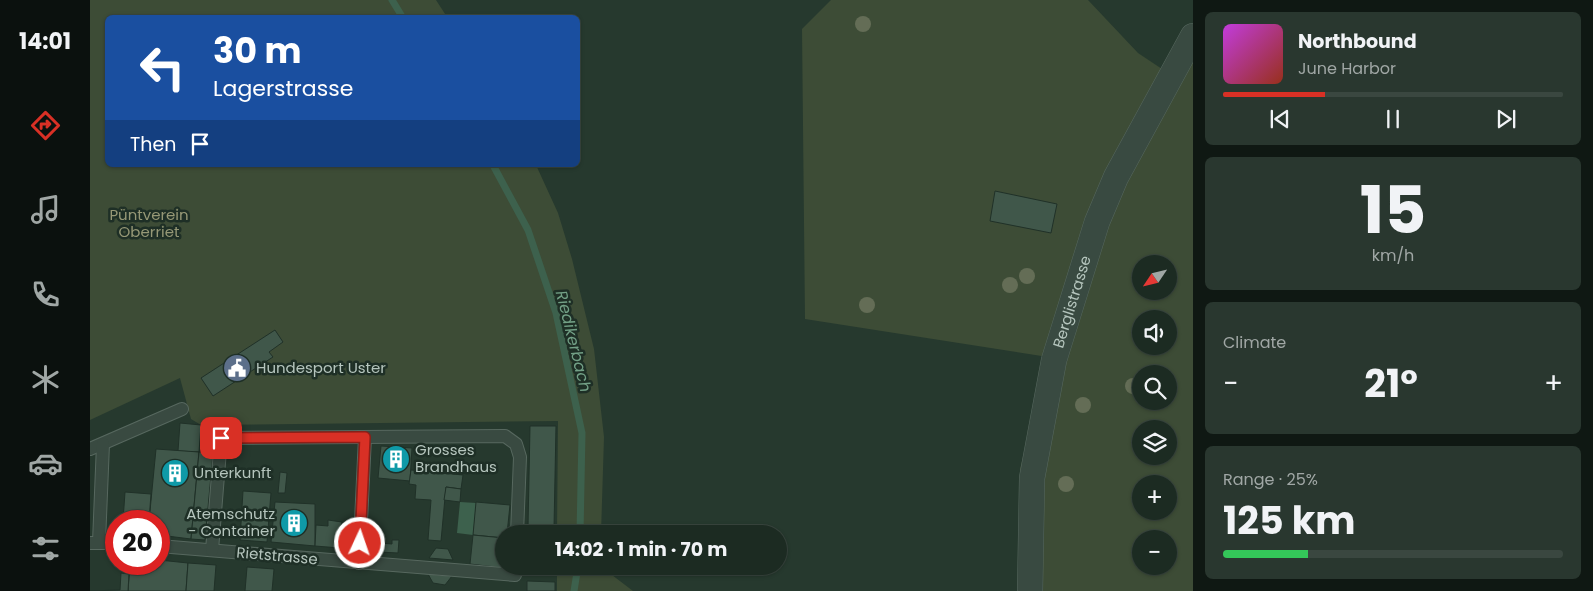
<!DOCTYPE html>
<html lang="en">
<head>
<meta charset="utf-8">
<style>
	:root { --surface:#1c2b22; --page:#29372f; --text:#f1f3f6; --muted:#a0a7a5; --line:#3a4740; --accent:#d93025 }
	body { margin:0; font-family:Poppins,sans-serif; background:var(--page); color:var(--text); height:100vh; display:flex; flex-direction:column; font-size:19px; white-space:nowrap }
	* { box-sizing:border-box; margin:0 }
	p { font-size:16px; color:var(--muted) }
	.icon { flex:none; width:28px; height:28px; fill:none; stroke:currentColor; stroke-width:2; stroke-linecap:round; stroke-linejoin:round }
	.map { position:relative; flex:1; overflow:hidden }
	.sheet { display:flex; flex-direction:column; gap:12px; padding:12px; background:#0f1813; width:400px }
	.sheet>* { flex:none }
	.hud { position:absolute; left:15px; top:15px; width:475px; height:152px; border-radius:8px; box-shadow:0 1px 4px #0004,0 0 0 1px var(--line); background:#1a4fa0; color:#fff; overflow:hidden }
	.needle { width:32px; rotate:235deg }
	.controls { position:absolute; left:1042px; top:255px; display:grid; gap:10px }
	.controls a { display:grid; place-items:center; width:45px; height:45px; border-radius:50%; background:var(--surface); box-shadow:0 1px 4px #0004,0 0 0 1px var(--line); font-size:25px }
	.speed { position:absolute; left:15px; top:510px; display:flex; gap:10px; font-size:25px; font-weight:700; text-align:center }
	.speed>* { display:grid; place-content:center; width:65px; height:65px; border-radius:50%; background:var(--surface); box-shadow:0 1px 4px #0004,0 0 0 1px var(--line); line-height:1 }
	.speed .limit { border:8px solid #d22; background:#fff; color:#111 }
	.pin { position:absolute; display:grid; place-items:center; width:42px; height:42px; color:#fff; margin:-21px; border-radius:10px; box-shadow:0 2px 8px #0006 }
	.me { position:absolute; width:55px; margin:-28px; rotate:3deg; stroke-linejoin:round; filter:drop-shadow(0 0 4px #0008) }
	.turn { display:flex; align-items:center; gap:18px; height:105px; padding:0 25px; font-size:22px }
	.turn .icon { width:65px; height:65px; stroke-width:2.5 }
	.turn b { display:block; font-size:35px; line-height:42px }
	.then { display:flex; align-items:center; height:48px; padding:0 25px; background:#0003; gap:10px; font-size:19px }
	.big { font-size:38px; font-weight:700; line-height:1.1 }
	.sheet .tile { flex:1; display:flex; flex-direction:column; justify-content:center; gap:8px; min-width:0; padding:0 18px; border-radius:8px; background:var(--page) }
	.sheet .dial { align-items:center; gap:0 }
	.dial b { font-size:65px; line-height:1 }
	.song { display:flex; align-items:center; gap:15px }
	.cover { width:60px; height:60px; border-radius:8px; background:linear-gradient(135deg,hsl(290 70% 55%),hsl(10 70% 35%)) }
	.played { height:5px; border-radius:2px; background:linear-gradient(90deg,var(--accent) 30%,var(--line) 30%) }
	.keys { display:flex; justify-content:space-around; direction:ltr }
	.heat { display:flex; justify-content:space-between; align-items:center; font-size:28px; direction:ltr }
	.charge { height:8px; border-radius:4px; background:linear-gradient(90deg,#34c759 25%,var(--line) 0) }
	.trip { position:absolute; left:405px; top:525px; width:292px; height:50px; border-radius:25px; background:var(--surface); box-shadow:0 1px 4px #0004,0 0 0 1px var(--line); font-weight:700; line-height:50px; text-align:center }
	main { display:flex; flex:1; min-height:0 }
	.dock { display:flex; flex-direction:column; width:90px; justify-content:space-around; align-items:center; background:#0b110e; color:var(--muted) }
	.dock .icon { width:35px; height:35px }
	.dock .active { color:var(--accent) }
	.dock b { font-size:22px; color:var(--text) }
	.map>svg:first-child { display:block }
	.green { fill:#3d4c36; fill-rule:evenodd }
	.water { fill:#3d614d }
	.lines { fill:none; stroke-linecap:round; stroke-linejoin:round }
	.stream { stroke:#3d614d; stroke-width:7 }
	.building { fill:#40574a; stroke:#203128 }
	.service-casing { stroke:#57685f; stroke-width:14 }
	.minor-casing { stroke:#57685f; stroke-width:26 }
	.service { stroke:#394a41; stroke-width:12 }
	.minor { stroke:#394a41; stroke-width:25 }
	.tree { fill:#646d56 }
	.route-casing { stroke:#8d1f18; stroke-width:12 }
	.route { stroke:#d93025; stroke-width:9 }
	.labels { text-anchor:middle; stroke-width:5; stroke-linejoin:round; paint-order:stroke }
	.park-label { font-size:15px; fill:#969876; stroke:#1e2f26 }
	.street-label { font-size:15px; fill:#b5c5bd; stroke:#1e2f26 }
	.poi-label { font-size:15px; fill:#b5c5bd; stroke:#1e2f26; text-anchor:start }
	.water-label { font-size:16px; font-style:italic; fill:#72a086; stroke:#1e2f26 }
</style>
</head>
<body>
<main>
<nav class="dock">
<b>14:01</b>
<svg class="icon active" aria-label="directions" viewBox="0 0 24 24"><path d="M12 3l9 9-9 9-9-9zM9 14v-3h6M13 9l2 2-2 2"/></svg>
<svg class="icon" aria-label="music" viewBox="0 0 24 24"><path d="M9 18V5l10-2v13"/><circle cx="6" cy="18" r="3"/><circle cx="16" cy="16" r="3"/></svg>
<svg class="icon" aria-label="phone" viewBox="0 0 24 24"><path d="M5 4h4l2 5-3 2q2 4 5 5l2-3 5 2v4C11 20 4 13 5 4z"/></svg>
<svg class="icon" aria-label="climate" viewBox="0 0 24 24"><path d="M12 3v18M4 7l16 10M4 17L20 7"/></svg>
<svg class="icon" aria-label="car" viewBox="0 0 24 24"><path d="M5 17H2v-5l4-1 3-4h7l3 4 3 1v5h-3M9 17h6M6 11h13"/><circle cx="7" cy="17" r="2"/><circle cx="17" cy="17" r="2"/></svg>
<svg class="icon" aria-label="filters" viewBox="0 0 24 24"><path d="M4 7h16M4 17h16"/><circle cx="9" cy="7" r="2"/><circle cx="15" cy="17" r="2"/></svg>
</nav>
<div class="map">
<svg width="1103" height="591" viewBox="0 0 1103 591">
	<rect width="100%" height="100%" fill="#26392e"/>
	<g class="green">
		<polygon points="0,0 346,0 357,17 18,18 18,165 446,165 468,213 482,259 504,349 514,437 511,534 467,534 468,421 111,425 101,419 90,378 0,420"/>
		<path d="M741,0H998L1048,53L1075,71L1103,23V591H935L930,469L958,357L715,319L712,29ZM1051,264H1079V291H1051ZM1051,319H1079V346H1051ZM1051,374H1079V401H1051ZM1051,429H1079V456H1051ZM1051,484H1079V511H1051ZM1051,539H1079V566H1051Z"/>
		<polygon points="467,566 516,566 518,572 543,591 467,591"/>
	</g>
	<polygon class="water" points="370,502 386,503 383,535 367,533"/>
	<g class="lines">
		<g class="stream">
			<polyline points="302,0 313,18"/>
			<polyline points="403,165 438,230 466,313 492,433 490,534"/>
			<polyline points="484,591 488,566"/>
		</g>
	</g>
	<g class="building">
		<polygon points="905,191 967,204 961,233 900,221"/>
		<polygon points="185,330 193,342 179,352 183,357 123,396 111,378"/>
		<polygon points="90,423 111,425 109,452 88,451"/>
		<polygon points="440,426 466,426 464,528 438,527"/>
		<polygon points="291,446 322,448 320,481 288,478"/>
		<polygon points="66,449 109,452 101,539 69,535 69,521 59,521"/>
		<polygon points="109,452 123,454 115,540 101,539"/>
		<polygon points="321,470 373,475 371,489 356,487 351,541 338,540 341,500 325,499 326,485 319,484"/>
		<polygon points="190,472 197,473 195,493 188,493"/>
		<polygon points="356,487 371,489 370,502 354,500"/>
		<polygon points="153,491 181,493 177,542 150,540"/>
		<polygon points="35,492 61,494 59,521 33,521"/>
		<polygon points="185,502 225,504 225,546 181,542"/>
		<polygon points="386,502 420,505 417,534 414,534 414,538 383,535"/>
		<polygon points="238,520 252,522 250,548 225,546 226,525 238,526"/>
		<polygon points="383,535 414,538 414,568 380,564"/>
		<polygon points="302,540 309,540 308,553 289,552 290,543 302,544"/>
		<polygon points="346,548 358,549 363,560 339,558"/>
		<polygon points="69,560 98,563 96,591 38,591 40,564 69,564"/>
		<polygon points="98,563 126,565 124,591 96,591"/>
		<polygon points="157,567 184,569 182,591 155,591"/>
		<polygon points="31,573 39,574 38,591 0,591 30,590"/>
		<polygon points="338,574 362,576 355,585 343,583"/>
		<polygon points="437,581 465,582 465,591 437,591"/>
	</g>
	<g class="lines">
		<g class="service-casing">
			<g id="service">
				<polyline points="0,449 92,409"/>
				<polyline points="9,542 13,444"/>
				<polyline points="0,543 26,543"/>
				<polyline points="69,546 425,575 426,566"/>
				<polyline points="122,550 131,438 415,436 426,444 430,457 427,534"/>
				<polyline points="269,563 275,437"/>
			</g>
		</g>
		<g class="minor-casing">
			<g id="minor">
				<path id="s1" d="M940,591L942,478L964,360L1007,222L1026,177L1103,36"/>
			</g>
		</g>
		<use href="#service" class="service"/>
		<use href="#minor" class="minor"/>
	</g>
	<g class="tree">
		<circle cx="773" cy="24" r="8"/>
		<circle cx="937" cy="276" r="8"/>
		<circle cx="920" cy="285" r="8"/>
		<circle cx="777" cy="305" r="8"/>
		<circle cx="1043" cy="386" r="8"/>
		<circle cx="993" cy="405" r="8"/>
		<circle cx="976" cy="484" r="8"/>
	</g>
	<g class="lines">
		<g class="route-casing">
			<polyline id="route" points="131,438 275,437 270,543"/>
		</g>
		<use href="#route" class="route"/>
	</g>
	<defs>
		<g id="civic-disc" transform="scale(1.4375)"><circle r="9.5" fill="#5c6f8a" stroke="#1e2f26"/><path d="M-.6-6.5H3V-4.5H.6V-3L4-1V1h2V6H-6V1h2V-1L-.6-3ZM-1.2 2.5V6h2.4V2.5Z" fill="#fff"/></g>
		<g id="building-disc" transform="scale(1.4375)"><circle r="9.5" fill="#0f9aa8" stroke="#1e2f26"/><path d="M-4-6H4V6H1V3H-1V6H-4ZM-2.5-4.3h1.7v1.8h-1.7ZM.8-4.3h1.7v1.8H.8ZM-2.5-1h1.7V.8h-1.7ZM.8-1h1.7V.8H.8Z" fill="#fff"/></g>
	</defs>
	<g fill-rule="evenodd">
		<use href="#civic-disc" x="147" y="368"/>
		<use href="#building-disc" x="306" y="459"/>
		<use href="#building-disc" x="85" y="473"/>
		<use href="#building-disc" x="204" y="523"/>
	</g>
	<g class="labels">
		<g class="park-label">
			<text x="59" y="220">Püntverein<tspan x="59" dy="17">Oberriet</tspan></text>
		</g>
		<g class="street-label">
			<text dy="5" stroke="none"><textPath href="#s1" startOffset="294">Berglistrasse</textPath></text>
			<text transform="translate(187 556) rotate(5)" y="5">Rietstrasse</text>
		</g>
		<g class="poi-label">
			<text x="166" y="373">Hundesport Uster</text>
			<text x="325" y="455">Grosses<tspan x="325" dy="17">Brandhaus</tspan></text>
			<text x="104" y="478">Unterkunft</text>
			<text x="185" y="519" text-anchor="end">Atemschutz<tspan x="185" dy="17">- Container</tspan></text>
		</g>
		<g class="water-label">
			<text transform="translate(484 341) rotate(76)" y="6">Riedikerbach</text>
		</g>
	</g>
</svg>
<div class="controls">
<a><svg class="needle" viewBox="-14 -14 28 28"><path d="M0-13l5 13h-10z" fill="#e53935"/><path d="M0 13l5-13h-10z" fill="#a0a7a5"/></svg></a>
<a><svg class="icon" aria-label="sound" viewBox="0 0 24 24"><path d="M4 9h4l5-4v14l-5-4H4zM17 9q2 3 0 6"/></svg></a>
<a><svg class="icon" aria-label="search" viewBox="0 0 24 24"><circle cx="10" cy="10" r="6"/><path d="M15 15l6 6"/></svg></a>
<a><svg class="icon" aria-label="layers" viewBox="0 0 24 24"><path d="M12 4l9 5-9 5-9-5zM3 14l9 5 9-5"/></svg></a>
<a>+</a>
<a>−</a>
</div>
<div class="speed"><div class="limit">20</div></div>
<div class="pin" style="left:131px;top:438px;background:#d93025"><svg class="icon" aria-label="arrive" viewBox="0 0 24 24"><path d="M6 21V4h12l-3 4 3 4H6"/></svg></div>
<svg class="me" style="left:270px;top:543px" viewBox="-20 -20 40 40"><circle r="17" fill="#d93025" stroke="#fff" stroke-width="3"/><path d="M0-11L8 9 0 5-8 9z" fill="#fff"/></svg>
<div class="trip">14:02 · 1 min · 70 m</div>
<div class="hud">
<div class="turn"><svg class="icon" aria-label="left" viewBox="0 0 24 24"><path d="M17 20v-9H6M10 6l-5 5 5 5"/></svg><div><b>30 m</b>Lagerstrasse</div></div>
<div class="then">Then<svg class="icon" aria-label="arrive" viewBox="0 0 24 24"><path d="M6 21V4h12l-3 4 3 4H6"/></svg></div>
</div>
</div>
<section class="sheet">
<div class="tile">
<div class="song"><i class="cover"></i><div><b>Northbound</b><p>June Harbor</p></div></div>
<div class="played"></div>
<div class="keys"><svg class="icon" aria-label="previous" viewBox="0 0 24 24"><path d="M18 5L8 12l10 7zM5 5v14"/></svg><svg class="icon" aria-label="pause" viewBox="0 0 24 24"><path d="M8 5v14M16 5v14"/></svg><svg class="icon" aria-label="next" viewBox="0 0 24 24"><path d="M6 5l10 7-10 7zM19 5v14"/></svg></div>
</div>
<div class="tile dial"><b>15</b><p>km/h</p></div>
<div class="tile"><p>Climate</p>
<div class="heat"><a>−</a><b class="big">21°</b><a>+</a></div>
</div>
<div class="tile"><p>Range · 25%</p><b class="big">125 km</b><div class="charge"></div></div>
</section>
</main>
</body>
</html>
